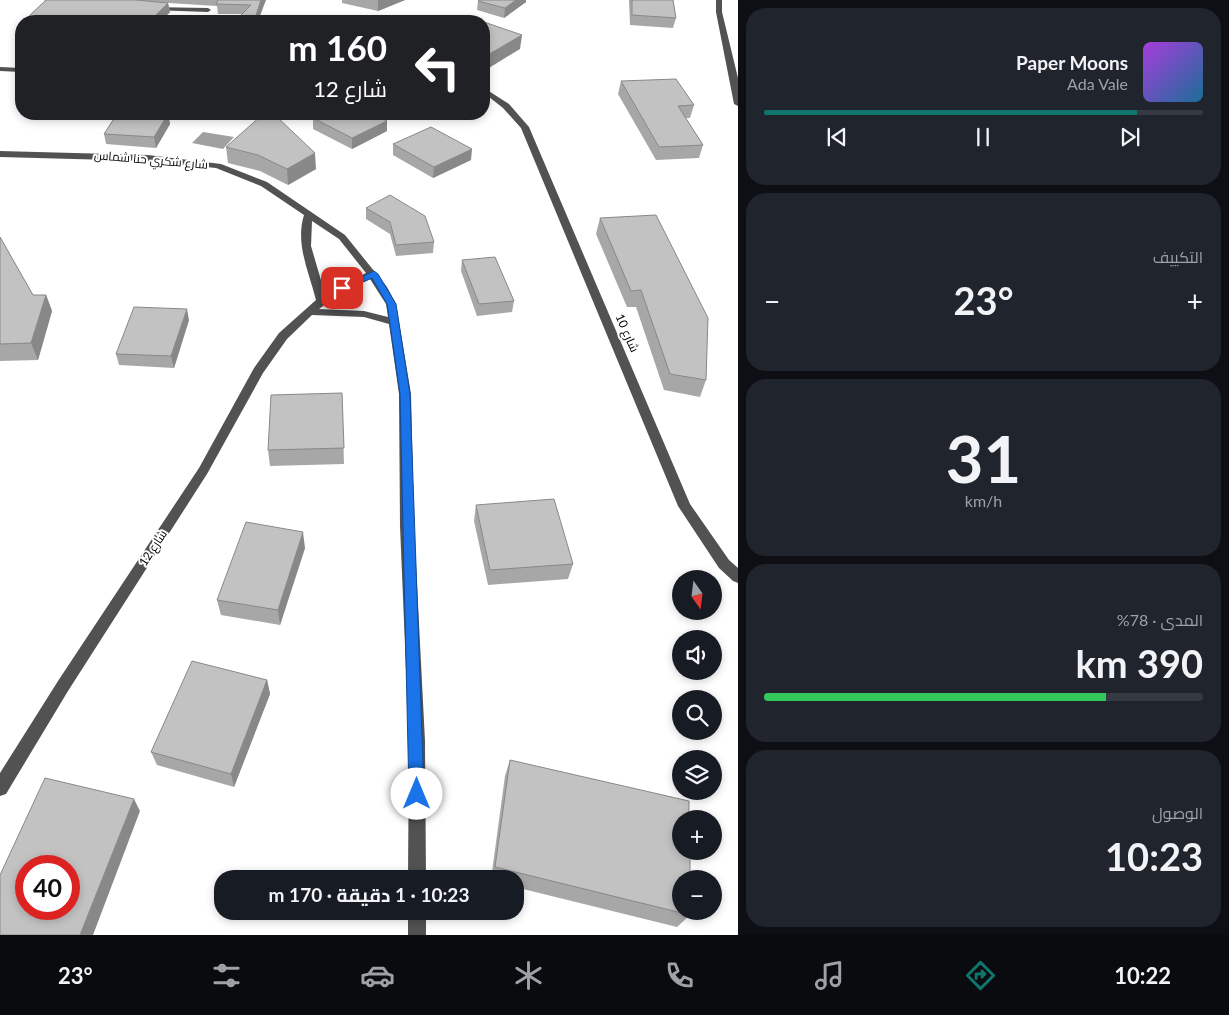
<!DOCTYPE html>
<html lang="ar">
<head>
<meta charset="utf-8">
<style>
	:root { --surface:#171b24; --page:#20242c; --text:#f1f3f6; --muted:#9ea1a6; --line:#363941; --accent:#0f766e }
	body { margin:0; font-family:Lato,Cairo,sans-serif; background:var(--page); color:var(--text); direction:rtl; height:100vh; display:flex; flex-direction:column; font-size:19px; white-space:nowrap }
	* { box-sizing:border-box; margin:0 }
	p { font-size:16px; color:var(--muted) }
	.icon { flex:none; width:28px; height:28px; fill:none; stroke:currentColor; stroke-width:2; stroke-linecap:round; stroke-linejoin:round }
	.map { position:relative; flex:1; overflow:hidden; direction:ltr }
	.side { display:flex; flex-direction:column; gap:8px; padding:8px; background:#0d0f14; width:491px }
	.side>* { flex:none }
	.banner { position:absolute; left:15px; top:15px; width:475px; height:105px; border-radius:20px; box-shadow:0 2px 8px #0003; direction:rtl; background:#202124; color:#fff; overflow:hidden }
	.needle { width:32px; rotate:166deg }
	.fabs { position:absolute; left:672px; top:570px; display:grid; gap:10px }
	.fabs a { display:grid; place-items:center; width:50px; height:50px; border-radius:50%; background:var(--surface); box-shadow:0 2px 8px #0003; font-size:25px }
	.speed { position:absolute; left:15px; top:855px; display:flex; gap:10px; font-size:25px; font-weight:700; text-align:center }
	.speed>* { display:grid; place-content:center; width:65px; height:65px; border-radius:50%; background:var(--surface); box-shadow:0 2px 8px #0003; line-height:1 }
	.speed .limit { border:8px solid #d22; background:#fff; color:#111 }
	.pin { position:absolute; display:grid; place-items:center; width:42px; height:42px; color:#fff; margin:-21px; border-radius:10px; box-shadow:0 2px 8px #0006 }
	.me { position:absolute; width:55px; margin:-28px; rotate:0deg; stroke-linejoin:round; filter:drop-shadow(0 0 4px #0008) }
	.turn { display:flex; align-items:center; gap:18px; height:105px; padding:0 20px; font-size:22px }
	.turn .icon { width:65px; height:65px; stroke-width:2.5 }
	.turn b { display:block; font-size:35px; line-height:42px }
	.big { font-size:38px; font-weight:700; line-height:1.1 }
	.side .widget { flex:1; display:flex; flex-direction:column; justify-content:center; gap:8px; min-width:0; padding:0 18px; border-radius:20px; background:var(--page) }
	.side .dial { align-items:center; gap:0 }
	.dial b { font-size:65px; line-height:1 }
	.song { display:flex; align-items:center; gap:15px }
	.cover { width:60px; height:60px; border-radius:8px; background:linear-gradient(135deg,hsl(280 70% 55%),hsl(200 70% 35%)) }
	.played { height:5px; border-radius:2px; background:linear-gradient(90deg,var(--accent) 85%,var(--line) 85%) }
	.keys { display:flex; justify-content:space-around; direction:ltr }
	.heat { display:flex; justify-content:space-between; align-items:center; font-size:28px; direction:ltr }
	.charge { height:8px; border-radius:4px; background:linear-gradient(90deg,#34c759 78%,var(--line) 0) }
	.trip { position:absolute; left:214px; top:870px; width:310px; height:50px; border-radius:20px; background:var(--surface); box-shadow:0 2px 8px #0003; font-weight:700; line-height:50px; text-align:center; direction:rtl }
	.dock { display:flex; height:80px; justify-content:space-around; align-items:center; background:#090b0e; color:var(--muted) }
	.dock .icon { width:35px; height:35px }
	.dock .current { color:var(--accent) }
	.dock b { font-size:22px; color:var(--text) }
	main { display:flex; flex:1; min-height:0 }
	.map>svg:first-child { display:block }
	.water { fill:#a0a0a0 }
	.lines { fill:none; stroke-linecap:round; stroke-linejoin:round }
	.minor { fill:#525252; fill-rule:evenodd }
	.wall { fill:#a7a7a7 }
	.shaded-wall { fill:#888 }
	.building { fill:#c2c2c2; stroke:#888; fill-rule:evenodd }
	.route { fill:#1a73e8; stroke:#114b97 }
	.labels { text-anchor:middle; stroke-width:4; stroke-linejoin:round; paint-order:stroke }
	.street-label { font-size:12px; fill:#000; stroke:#fff }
</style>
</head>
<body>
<main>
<section class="side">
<div class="widget">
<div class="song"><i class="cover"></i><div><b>Paper Moons</b><p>Ada Vale</p></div></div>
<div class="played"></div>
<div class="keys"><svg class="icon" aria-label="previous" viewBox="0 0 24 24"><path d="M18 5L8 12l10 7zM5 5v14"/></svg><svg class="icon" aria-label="pause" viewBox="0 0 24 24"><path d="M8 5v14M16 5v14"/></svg><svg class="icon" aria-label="next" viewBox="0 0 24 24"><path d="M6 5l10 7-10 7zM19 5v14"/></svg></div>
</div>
<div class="widget"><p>التكييف</p>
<div class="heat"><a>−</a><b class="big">23°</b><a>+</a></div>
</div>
<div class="widget dial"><b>31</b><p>km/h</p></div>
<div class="widget"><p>المدى · 78%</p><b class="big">390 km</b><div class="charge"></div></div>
<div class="widget"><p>الوصول</p><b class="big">10:23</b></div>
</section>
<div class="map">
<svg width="738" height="935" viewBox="0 0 738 935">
	<rect width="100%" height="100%" fill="#fff"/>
	<polygon class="water" points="203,132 234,137 223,149 192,143"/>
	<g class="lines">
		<g class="minor">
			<polygon points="716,0 722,0 722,12 738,78 738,106 734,104 716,12"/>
			<polygon points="150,7 208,8 211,10 208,12 152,10 150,9"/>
			<polygon points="0,67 21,68 21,72 0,71"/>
			<polygon points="484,88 509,104 529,127 690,504 729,560 738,568 738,583 733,581 719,568 678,506 521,128 503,108 484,93"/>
			<path d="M0,151L148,155L221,164L267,182L345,235L387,287L396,304L411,394L414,526L425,741L426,879H408L409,741L400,526L399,394L389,324L364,317L312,315L287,339L263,373L207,474L68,691L6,794L0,796V773L58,681L199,468L254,368L279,333L316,300C309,272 295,244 304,215L261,186L216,168L148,161L0,157ZM312,221L339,239L366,273L325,294L311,246ZM370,279L386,304L388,317L364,311L319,309L346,290Z"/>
			<rect x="408" y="911" width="18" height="24"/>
		</g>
	</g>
	<g class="wall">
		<polygon points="45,0 266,0 242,14 218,14 217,6 168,3 170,12 161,21 28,21 27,18 45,1"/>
		<polygon points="342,0 405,0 378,11 342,3"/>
		<polygon points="479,0 526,0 526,2 504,18 477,10 478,1"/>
		<polygon points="629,0 673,0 676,18 673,28 630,25"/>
		<polygon points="621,81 694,105 690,118 686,118 703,145 699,158 656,160 618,94"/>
		<polygon points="117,114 168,114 170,124 156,148 106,144 104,134"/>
		<polygon points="313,118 387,121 387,131 352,149 313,129"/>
		<polygon points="393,144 471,160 433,178 393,155"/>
		<polygon points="226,147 316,169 288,185 260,171 228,163"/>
		<polygon points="366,208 434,242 433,253 396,256 390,234 366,219"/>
		<polygon points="600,218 706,380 700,397 664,390 636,307 627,307 596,234"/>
		<polygon points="0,237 33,295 46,295 52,311 38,360 0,361"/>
		<polygon points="462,260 514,301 512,312 477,316 461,271"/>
		<polygon points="189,320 174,368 119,365 116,354"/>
		<polygon points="342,393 344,464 270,466 268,450"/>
		<polygon points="476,505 573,564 568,579 488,585 474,521"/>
		<polygon points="305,548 280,625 221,615 217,600"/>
		<polygon points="267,680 270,694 234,787 157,765 151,752"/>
		<polygon points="510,760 690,915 677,927 515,887 515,879 491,879 505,776"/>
	</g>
	<g class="shaded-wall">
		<polygon points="261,0 266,0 258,21 254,21"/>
		<polygon points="378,0 405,0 378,11"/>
		<polygon points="516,0 526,0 526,2 504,18 505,8"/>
		<polygon points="168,3 170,12 161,21 150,21"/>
		<polygon points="522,35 520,49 484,71 484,57"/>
		<polygon points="168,114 170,124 156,148 154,137"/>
		<polygon points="387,121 387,131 352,149 352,138"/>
		<polygon points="472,149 471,160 433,178 434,167"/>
		<polygon points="315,153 316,169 288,185 287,169"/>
		<polygon points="46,295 52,311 38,360 31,343"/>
		<polygon points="187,309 189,320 174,368 171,356"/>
		<polygon points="303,532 305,548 280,625 278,610"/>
		<polygon points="267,680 270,694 234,787 231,774"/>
		<polygon points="134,799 140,811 93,935 80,935"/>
	</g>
	<g class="building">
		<polygon points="45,0 136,0 168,3 150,21 72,21 27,18 45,1"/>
		<polygon points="218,0 261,0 254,21 235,21 251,5 216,4"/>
		<polygon points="479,0 516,0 505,8 478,1"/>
		<polygon points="632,0 673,0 676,18 632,15"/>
		<polygon points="484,22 522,35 484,57"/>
		<polygon points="676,79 694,105 678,106 703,145 659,147 621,81"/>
		<polygon points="117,114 168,114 154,137 104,134"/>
		<polygon points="321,114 373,114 387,121 352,138 313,118"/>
		<polygon points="262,115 276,116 315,153 287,169 258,155 226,147"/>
		<polygon points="431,127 472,149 434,167 393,144"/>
		<polygon points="390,195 425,216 434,242 396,245 390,222 366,208"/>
		<polygon points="656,215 708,318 706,380 670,374 641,290 631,291 600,218"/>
		<polygon points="0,237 33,295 46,295 31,343 0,344"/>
		<polygon points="495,257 514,301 479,304 462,260"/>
		<polygon points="134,307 187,309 171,356 116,354"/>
		<polygon points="342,393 344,448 268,450 271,395"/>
		<polygon points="554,499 573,564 490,570 476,505"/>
		<polygon points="246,522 303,532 278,610 217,600"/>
		<polygon points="192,661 267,680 231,774 151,752"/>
		<polygon points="510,760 689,801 689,819 681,819 681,851 690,851 690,879 681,879 681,911 690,911 690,915 495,867"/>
		<path d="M45,778L134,799L80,935H0V875ZM26,866H69V909H26Z"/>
	</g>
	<polygon class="route" points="374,271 378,274 396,304 410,394 424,794 422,800 417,802 412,800 409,794 400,394 387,304 372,278 345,290 337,288"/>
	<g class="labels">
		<g class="street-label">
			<text transform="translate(151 160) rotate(5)" y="4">شارع شكري حنا شماس</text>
			<text transform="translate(627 333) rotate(66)" y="4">شارع 10</text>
			<text transform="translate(153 548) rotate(-57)" y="4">شارع 12</text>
		</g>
	</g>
</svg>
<div class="fabs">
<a><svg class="needle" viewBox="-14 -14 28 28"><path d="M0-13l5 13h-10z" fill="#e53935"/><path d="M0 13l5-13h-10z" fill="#9ea1a6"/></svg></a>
<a><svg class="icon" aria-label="sound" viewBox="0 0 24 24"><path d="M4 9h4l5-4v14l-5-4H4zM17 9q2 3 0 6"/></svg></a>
<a><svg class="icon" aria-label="search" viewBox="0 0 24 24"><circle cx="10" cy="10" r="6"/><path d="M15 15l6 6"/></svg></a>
<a><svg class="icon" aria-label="layers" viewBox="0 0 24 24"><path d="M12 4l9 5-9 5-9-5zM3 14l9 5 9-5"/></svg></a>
<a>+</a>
<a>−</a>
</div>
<div class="speed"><div class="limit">40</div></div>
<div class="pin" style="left:342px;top:288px;background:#d93025"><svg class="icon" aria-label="arrive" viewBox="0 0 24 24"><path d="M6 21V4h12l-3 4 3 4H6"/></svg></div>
<svg class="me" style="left:417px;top:794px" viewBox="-20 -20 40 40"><circle r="19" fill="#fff"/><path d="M0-13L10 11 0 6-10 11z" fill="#1a73e8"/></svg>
<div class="trip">10:23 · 1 دقيقة · 170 m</div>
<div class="banner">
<div class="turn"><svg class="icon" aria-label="left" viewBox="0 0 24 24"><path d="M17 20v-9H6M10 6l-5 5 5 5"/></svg><div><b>160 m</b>شارع 12</div></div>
</div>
</div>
</main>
<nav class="dock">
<b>10:22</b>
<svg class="icon current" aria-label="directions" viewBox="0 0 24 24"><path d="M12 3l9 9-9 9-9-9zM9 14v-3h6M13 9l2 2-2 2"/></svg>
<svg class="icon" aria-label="music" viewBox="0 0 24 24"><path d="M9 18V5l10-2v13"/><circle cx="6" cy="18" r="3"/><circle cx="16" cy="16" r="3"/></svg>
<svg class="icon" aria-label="phone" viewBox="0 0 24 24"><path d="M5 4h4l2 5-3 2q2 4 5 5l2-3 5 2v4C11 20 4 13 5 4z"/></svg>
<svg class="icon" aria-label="climate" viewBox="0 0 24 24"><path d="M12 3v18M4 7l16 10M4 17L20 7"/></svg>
<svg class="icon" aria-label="car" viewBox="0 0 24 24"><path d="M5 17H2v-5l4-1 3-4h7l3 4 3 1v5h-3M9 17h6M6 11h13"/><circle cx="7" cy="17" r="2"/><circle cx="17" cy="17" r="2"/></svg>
<svg class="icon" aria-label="filters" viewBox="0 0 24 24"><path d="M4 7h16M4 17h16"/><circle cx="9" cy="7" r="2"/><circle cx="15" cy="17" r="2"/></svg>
<b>23°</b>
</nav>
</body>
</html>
